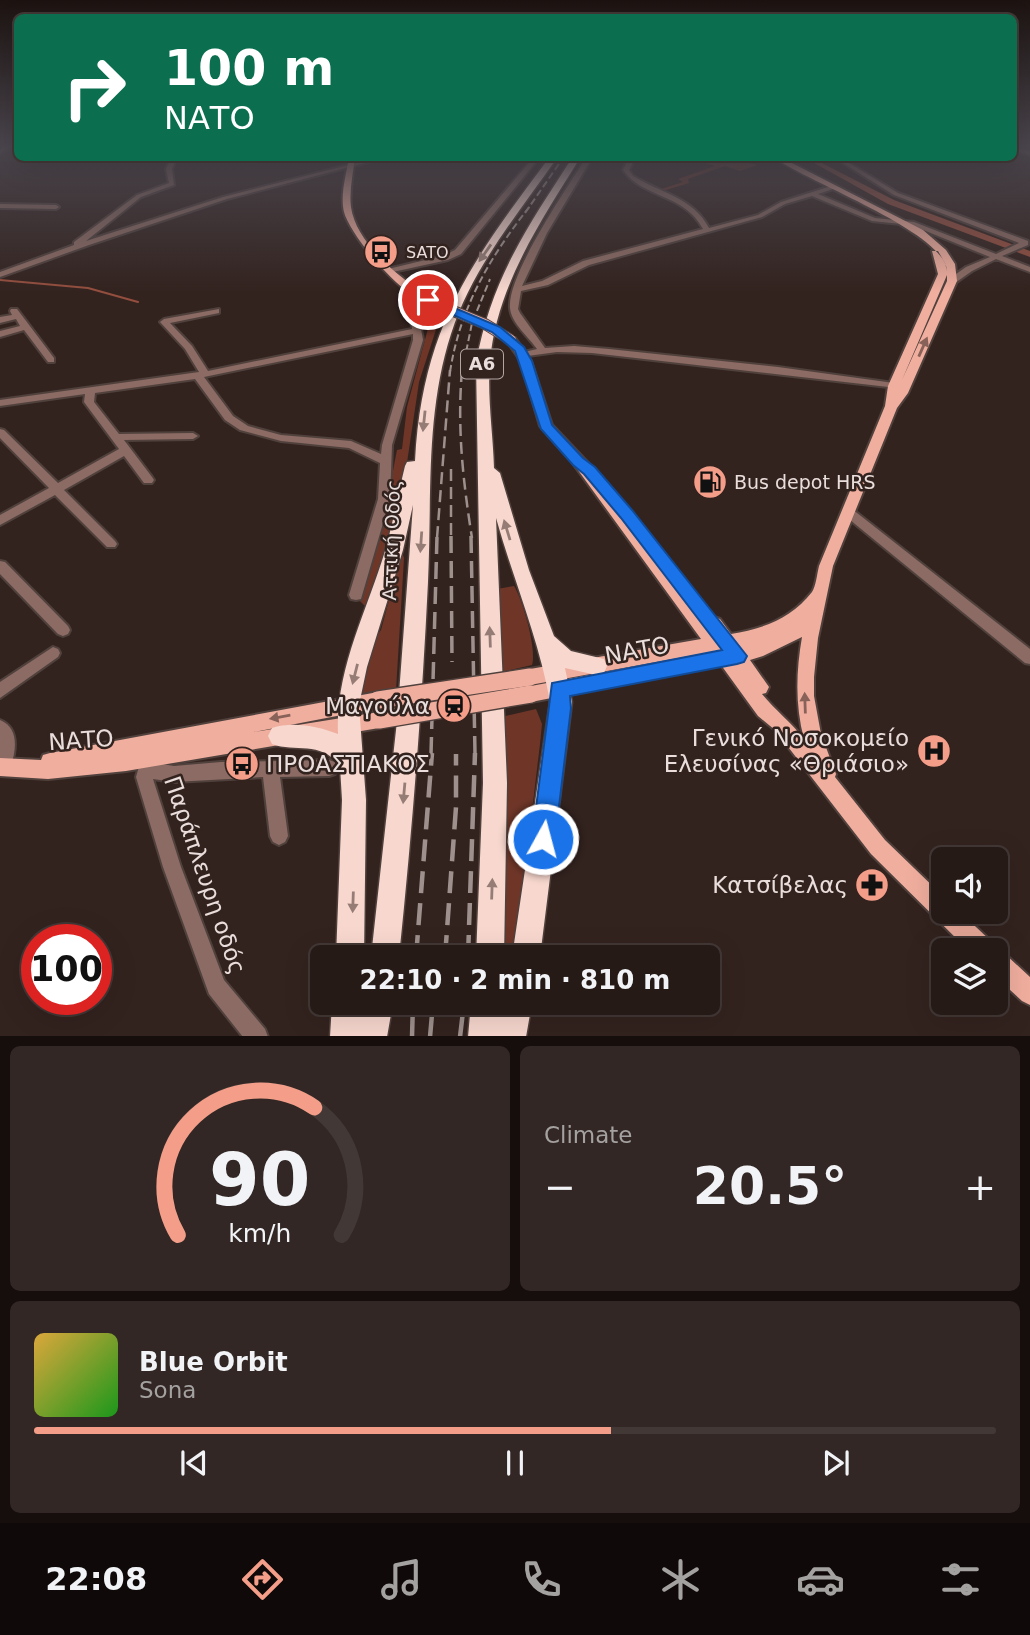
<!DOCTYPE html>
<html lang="en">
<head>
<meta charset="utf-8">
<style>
	:root { --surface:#261a17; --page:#322724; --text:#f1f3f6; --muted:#a4a1a1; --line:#423836; --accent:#f49e89 }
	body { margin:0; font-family:"DejaVu Sans",sans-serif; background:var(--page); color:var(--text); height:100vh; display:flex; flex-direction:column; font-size:26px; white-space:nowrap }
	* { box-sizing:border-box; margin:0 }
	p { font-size:23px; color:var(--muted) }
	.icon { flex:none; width:38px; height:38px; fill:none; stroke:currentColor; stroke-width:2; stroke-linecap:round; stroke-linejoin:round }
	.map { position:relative; height:1036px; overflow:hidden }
	.sheet { display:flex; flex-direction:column; gap:10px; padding:10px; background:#150e0d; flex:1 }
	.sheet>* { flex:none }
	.banner { position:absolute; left:14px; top:14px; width:1003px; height:147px; border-radius:10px; box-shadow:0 7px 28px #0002,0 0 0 2px var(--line); background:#0b6e4f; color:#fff; overflow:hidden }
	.buttons { position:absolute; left:931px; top:847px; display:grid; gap:14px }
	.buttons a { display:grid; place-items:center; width:77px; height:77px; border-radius:10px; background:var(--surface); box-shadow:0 7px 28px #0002,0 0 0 2px var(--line); font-size:35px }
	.speed { position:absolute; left:21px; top:924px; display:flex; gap:14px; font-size:35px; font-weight:700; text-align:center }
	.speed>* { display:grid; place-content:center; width:91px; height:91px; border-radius:50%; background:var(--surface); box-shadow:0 7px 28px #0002,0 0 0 2px var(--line); line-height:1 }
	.speed .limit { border:10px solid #d22; background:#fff; color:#111 }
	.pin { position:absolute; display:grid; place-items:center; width:60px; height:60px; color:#fff; margin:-30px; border:4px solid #fff; border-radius:50%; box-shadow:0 2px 7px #0007 }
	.me { position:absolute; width:77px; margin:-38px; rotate:7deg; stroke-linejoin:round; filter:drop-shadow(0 0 5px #0008) }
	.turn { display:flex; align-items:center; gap:24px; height:147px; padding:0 35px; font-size:32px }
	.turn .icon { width:91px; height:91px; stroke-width:2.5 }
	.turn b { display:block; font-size:49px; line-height:60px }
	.big { font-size:52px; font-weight:800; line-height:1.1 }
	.sheet .card { flex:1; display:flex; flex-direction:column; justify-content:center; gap:10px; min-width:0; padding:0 24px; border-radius:10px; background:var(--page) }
	.sheet .dial { align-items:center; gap:0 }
	.dial svg { height:182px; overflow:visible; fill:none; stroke:var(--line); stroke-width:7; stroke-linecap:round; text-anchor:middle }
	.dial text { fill:var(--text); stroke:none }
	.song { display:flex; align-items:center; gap:21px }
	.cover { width:84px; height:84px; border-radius:10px; background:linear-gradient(135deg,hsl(40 70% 55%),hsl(120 70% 35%)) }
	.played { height:7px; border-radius:4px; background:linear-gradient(90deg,var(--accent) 60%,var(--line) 60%) }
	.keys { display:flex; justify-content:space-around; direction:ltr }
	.heat { display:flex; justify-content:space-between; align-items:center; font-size:38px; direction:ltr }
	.sheet .tiles { flex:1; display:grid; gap:10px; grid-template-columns:1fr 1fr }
	.card:last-child { grid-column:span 2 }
	.trip { position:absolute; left:310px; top:945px; width:410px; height:70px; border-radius:10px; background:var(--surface); box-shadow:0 7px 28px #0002,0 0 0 2px var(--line); font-weight:800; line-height:70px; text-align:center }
	.tabs { display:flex; height:112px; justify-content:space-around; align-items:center; background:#0f0a09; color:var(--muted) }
	.tabs .icon { width:49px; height:49px }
	.tabs .active { color:var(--accent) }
	.tabs b { font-size:32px; color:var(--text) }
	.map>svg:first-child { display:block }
	.green { fill:#6f3628 }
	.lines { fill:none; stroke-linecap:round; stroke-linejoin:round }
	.stream { stroke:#934e3e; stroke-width:2 }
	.river { fill:#934e3e; fill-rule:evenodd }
	.minor-casing { stroke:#50413d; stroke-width:4 }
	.major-casing { stroke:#50413d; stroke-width:4 }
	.highway-casing { stroke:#50413d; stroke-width:3 }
	.minor { fill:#8b6b63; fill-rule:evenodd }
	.major { fill:#f0ae9e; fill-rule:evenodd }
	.highway { fill:#f7d7ce; fill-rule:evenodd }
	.rail-far3 { stroke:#9d908d; stroke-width:2; stroke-dasharray:7 3.5; stroke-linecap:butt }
	.rail-far2 { stroke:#9d908d; stroke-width:2.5; stroke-dasharray:12 6; stroke-linecap:butt }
	.rail-far1 { stroke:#9d908d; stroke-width:3.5; stroke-dasharray:17 8; stroke-linecap:butt }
	.rail { stroke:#9d908d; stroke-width:4.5; stroke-dasharray:22 10; stroke-linecap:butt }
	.major-bridge-far1-casing { stroke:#50413d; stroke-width:12; stroke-linecap:butt }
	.major-bridge-casing { stroke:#50413d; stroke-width:20; stroke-linecap:butt }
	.major-bridge-far1 { stroke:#f0ae9e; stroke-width:10 }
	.major-bridge { stroke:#f0ae9e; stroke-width:17 }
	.oneway { fill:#957d76 }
	.oneway2 { fill:#886258 }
	.route { fill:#1a73e8; stroke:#114b97; stroke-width:2 }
	.labels { text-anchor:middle; stroke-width:5; stroke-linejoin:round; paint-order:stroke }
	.far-poi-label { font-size:16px; fill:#e9dedb; stroke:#33231f; text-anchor:start }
	.shield { fill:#33231f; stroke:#b2a6a3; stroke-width:2 }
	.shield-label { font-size:18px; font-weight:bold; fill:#e9dedb }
	.poi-label { font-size:19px; fill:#e9dedb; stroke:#33231f; text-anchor:start }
	.street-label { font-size:19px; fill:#e9dedb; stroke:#33231f }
	.near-street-label { font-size:23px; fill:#e9dedb; stroke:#33231f }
	.near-poi-label { font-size:23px; fill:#e9dedb; stroke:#33231f; text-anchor:end }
</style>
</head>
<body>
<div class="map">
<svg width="1030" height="1037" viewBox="0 0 1030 1037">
	<rect width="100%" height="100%" fill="#33231f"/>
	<g class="green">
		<polygon points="689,158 732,158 757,165 740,171 725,166 688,179 689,183 663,191 641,182 661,189 683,182 678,179 715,166"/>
		<polygon points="435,307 442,311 419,382 405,476 394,526 367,608 360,601 360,594 385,512 397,450 402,449 407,407 430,321 426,314"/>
		<polygon points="402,552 404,558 396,690 361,695 373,641 381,630"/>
		<path d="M514,586C522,598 537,649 532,665L501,672L497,589Z"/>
		<polygon points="536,709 542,724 540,744 516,943 513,957 500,957 501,717"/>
	</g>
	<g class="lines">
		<polyline class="stream" points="0,280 88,288 138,302"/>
		<polygon class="river" points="805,158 812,158 894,200 1030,251 1030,257 888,204"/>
		<g class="minor-casing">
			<g id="minor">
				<polygon points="3,147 11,147 0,153 0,149"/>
				<polygon points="1013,147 1030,151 1030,155 1013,150"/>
				<polygon points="167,158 173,158 175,162 172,169 174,185 141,197 86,241 223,197 376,158 384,158 227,199 89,245 0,277 0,272 74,245 74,242 137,195 169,183 166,169 169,162"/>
				<polygon points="245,158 252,158 249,160"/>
				<polygon points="533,158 539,158 461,254 448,260 388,273 388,269 442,256 455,250"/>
				<path d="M586,158H592L547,233L522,286L542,281L583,261L703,229C684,193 644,199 623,170L626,164L623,158H629L632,164L629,170L633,176C660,193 693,197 709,228L758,215L781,202L831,186L834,188L833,189L818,194L875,218L914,222L996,254L1019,243L894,195L835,158H841L898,193L1028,241V245L1002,256L1030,267V272L996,259L972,271L955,283H949V279L966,267L990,257L911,225L872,221L812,196L785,204L762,217L589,265L548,285L521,291L518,309L520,313L545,348L574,346L609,349L778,367L894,383L899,386L897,388L592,353L557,352L520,357V353L537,349C529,337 511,323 510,308C507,275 567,188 586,158Z"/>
				<polygon points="0,204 56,205 59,207 56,209 0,208"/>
				<path d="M402,302H408L419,318L423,340L392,445L390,499L361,599L356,600L351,599L349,595L378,499L380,463L349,448L281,441L240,430L225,420L195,379L95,393L94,402L119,434L193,433L198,436L193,439L124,440L152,477L154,480L152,483H144L124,456L64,490L115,541L117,544L115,547H107L55,495L0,525V515L49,488L0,438V429L4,430L58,483L119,449L84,402L85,394L0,406V400L199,372L185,349L160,322L164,319L219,309V313L170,323L192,346L208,371L412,329L411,318L401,304ZM413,334V340L382,445L381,454L351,441L281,435L248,426L233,416L204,377Z"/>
				<polygon points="11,309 17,309 54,358 54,362 48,362 24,330 0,337 0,331 20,326 16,319 0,323 0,317 12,315 10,311"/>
				<polygon points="848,508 852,509 1030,649 1030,664 1025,663 844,515 842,512"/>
				<polygon points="0,561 5,562 68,626 70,630 68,634 63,636 58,634 0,574"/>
				<polygon points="53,647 58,649 60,653 58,657 0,698 0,682"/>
				<path d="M0,720C22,729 15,757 8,773L2,775L0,774Z"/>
				<polygon points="149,751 155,753 157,759 156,763 174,766 221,762 329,760 335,762 337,768 335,774 329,776 280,777 288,836 285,842 279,845 273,842 270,836 263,777 174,782 153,779 181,867 224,980 265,1029 268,1037 243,1037 209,994 163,867 136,777 143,753"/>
			</g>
		</g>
		<g class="major-casing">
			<g id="major">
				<path d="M349,158H355C353,174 349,191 351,207C356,245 406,284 437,301V305C410,307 351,238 344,212C340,195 346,175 349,158Z"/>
				<path d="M775,158H782L923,230L946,250L955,264L957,281L908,393L897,408L833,566L818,638L814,677V696L821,734L836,774L835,777L885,840L943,896V912H960L992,942L995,950L1004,953L1030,977V1005L1022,1001L996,977V950H968L871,854L775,730L758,716L721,665L531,702L525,700L522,694L525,688L531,686L711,652L530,685L524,682L521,677L524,672L530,669L701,639L572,462L540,426L521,361L506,340L507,338H515L531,361L552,425L588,463L707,622L714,617L720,619L731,634C762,629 791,619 812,592C816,586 817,574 819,566L885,406L888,386L938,274L932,251H938L945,263L947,271C945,232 807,182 775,158ZM947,275V281L902,380ZM802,637C796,672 795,705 804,739C791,722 775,710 762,694L766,693L769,687L750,660L763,656Z"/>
				<polygon points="378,692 384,694 387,700 384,706 378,708 254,732 379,712 385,714 388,720 385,726 379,728 126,771 48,779 0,776 0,758 41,760 43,755 50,753"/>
			</g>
		</g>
		<g class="highway-casing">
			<g id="highway">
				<path d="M549,158H557C518,214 472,268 451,334C425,415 432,498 428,582C422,707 412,832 399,957H371L397,721L413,505L403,550L367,667L359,705L366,800L364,957H336L342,800L340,767C323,740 296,753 272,744L268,736L272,728C291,721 319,726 338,734C335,670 367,611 385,551C393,523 398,494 405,466L407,462L415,461C422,327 472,261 549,158Z"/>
				<path d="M572,158H580C541,221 497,285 490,361C487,396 493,433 494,468L500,473L529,570L554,636L571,651L604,659L607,666L604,673L596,675L565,668L572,702L540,957H512L550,702C539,639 513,579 496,518L507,783L504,957H476L483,783L476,363C491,279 527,228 572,158Z"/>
				<polygon points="332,1003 362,1003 362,1011 363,1003 393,1003 387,1037 330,1037"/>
				<polygon points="471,1003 501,1003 500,1013 502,1003 532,1003 526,1037 468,1037"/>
			</g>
		</g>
		<use href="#minor" class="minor"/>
		<use href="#major" class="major"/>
		<use href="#highway" class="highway"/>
		<g class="rail-far3">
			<polyline points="525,213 563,158"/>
			<path d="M450,372C460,307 490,257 530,206"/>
			<polyline points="462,372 472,323 490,279"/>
		</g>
		<g class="rail-far2">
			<path d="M462,370C457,428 463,481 472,538"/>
			<polyline points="451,469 451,538"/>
			<polyline points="437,538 450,370"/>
		</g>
		<g class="rail-far1">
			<polyline points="451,536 452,662"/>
			<polyline points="471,536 475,754"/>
			<polyline points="431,754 437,536"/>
		</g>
		<g class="rail">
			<polyline points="416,957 432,753"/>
			<polyline points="445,957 456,807 456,754"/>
			<polyline points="468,957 475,753"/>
			<polyline points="412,1037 413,1003"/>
			<polyline points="430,1037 433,1003"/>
			<polyline points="460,1037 464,1003"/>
		</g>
		<g class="major-bridge-far1-casing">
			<polyline id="major-bridge-far1" points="434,303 485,324 511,340"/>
		</g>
		<g class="major-bridge-casing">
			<g id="major-bridge">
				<polyline points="378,700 530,677"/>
				<polyline points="379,720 531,694"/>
			</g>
		</g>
		<use href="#major-bridge-far1" class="major-bridge-far1"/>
		<use href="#major-bridge" class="major-bridge"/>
	</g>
	<defs><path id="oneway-solid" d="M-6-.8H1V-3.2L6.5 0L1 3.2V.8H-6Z" transform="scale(1.75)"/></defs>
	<g class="oneway">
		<use href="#oneway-solid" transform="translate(485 253) rotate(125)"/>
		<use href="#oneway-solid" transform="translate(424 421) rotate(96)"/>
		<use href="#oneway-solid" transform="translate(507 530) rotate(-107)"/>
		<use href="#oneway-solid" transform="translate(421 542) rotate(94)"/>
		<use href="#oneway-solid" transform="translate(490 637) rotate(-92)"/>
		<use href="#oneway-solid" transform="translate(355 674) rotate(104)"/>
		<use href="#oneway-solid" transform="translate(404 793) rotate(95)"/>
		<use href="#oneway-solid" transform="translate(492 889) rotate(-88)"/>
		<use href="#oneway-solid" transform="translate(353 902) rotate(92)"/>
	</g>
	<g class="oneway2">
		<use href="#oneway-solid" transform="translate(923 347) rotate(-66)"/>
		<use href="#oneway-solid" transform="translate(805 703) rotate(-92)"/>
		<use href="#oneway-solid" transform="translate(280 717) rotate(170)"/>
	</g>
	<linearGradient id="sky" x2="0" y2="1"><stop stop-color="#1c1311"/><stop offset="0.5" stop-color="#4a454d"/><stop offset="1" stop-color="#4a454d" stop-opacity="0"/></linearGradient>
	<rect width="1030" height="292" fill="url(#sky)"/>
	<polygon class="route" points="424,298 431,298 500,327 524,347 532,361 552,425 583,458 595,467 632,510 747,656 744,662 737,664 570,696 571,708 555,839 552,847 543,851 535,847 532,839 552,683 722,650 621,518 584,474 573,465 541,429 515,351 492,332 424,302"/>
	<defs>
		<g id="bus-disc" transform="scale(1.75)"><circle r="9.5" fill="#f49e89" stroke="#33231f"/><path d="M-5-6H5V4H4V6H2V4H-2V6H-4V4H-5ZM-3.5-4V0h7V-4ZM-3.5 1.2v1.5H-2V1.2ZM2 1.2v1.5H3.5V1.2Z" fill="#111"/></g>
		<g id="fuel-disc" transform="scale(1.75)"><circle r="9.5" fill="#f49e89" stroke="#33231f"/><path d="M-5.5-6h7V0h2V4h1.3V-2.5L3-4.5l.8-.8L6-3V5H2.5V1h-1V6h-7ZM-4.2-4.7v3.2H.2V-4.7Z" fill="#111"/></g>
		<g id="station-disc" transform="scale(1.75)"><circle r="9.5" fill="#f49e89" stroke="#33231f"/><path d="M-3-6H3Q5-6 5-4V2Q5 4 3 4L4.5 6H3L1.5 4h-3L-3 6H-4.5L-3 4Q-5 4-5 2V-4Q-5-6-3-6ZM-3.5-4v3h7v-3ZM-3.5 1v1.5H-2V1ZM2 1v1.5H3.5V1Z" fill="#111"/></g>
		<g id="hospital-disc" transform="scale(1.75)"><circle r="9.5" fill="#f49e89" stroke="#33231f"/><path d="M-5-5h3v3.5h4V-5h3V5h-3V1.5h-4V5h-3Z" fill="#111"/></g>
		<g id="pharmacy-disc" transform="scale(1.75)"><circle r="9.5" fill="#f49e89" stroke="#33231f"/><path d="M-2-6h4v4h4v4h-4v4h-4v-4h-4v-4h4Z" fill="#111"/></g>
	</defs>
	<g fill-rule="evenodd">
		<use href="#bus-disc" x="381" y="252"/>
		<use href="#fuel-disc" x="710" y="482"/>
		<use href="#station-disc" x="454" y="706"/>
		<use href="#hospital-disc" x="934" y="751"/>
		<use href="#bus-disc" x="242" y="764"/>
		<use href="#pharmacy-disc" x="872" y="885"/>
	</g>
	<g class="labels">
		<g class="far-poi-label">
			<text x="406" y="258">SATO</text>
		</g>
		<rect class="shield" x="461" y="349.5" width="42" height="29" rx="5"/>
		<g class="shield-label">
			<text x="482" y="370">Α6</text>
		</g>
		<g class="poi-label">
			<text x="734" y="489">Bus depot HRS</text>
		</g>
		<g class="street-label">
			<text transform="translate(391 540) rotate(-88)" y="7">Αττική Οδός</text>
		</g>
		<g class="near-street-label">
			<text transform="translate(637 650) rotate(-10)" y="8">ΝΑΤΟ</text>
			<text transform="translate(81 740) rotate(-4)" y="8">ΝΑΤΟ</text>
			<text transform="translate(205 875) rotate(71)" y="8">Παράπλευρη οδός</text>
		</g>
		<g class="near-poi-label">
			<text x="430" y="714">Μαγούλα</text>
			<text x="909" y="746">Γενικό Νοσοκομείο<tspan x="909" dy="26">Ελευσίνας «Θριάσιο»</tspan></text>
			<text x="266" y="772" text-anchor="start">ΠΡΟΑΣΤΙΑΚΟΣ</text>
			<text x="848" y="893">Κατσίβελας</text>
		</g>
	</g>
</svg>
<div class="buttons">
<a><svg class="icon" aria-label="sound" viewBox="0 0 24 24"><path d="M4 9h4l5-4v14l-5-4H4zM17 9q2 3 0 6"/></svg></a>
<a><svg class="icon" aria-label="layers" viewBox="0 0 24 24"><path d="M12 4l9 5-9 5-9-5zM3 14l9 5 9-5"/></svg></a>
</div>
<div class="speed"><div class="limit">100</div></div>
<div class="pin" style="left:428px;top:300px;background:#d93025"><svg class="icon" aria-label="arrive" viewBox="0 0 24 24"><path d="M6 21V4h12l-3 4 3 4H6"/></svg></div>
<svg class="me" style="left:543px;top:839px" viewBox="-20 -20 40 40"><circle r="17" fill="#1a73e8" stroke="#fff" stroke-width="3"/><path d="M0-11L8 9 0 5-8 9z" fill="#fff"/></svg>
<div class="trip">22:10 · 2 min · 810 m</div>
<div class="banner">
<div class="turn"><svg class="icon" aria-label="right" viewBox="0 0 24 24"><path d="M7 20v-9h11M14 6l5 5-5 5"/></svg><div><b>100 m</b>ΝΑΤΟ</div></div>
</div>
</div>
<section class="sheet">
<div class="tiles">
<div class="card dial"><svg viewBox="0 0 100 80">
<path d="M14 69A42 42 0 1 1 86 69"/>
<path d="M14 69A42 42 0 0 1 74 13" stroke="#f49e89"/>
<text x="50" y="56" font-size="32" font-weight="700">90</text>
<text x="50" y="72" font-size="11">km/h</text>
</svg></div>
<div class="card"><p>Climate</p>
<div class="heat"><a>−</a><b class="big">20.5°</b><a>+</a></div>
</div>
<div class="card">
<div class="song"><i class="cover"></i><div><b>Blue Orbit</b><p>Sona</p></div></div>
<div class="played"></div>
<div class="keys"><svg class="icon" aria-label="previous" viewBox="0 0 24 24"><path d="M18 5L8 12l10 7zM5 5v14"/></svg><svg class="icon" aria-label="pause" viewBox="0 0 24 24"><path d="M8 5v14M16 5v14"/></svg><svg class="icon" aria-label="next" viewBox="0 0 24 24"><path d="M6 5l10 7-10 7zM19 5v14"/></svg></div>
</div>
</div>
</section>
<nav class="tabs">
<b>22:08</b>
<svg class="icon active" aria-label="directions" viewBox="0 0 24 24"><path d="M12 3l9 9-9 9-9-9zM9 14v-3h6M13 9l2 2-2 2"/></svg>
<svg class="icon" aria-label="music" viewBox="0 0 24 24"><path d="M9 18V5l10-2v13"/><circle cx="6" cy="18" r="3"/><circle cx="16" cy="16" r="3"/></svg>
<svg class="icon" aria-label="phone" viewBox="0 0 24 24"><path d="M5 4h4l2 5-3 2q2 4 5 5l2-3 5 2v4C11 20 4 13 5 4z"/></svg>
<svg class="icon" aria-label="climate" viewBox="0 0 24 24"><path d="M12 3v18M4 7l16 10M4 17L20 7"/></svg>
<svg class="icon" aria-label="car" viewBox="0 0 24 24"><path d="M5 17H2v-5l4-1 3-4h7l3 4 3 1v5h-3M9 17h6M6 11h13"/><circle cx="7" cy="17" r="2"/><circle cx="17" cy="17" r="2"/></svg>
<svg class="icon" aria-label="filters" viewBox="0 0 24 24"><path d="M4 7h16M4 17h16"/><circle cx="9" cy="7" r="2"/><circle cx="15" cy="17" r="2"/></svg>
</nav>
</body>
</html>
